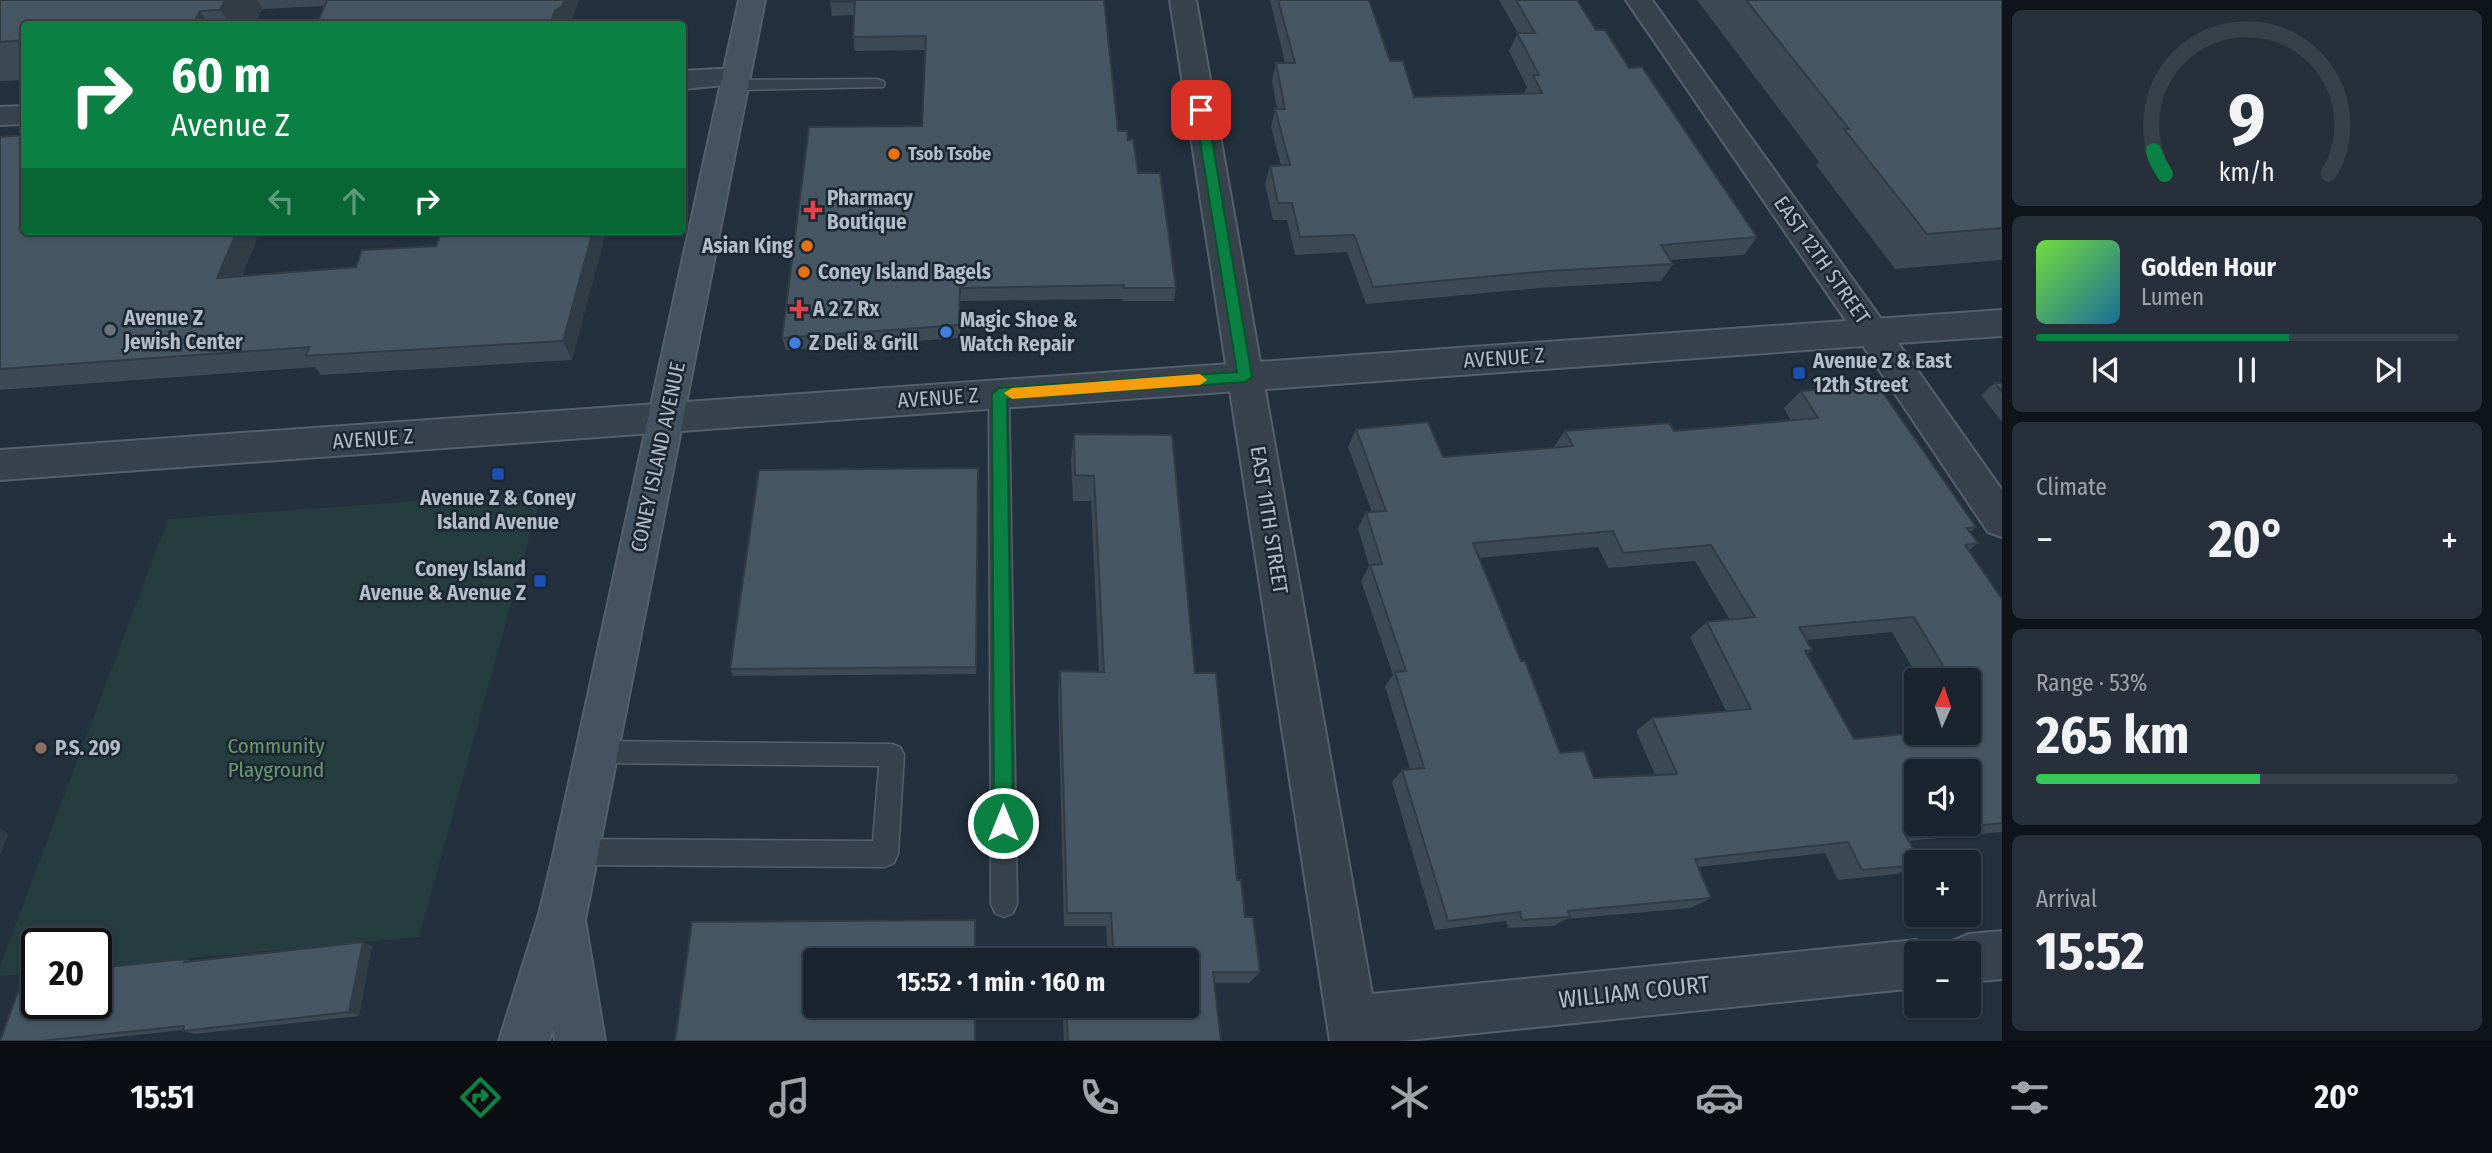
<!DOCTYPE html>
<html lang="en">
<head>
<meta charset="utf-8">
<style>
	:root { --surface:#1a242e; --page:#27303a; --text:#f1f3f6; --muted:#9fa4aa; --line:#38414a; --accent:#0b8043 }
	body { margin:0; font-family:"Fira Sans Condensed",sans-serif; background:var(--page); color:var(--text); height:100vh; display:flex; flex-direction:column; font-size:26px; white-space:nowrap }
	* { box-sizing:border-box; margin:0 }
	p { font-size:23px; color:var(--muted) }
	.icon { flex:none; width:38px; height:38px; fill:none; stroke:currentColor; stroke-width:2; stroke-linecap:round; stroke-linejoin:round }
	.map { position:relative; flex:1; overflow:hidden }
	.panel { display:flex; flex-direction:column; gap:10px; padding:10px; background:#0e1419; width:490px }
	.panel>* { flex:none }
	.top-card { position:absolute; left:21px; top:21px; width:665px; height:214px; border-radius:7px; box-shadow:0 2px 5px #0004,0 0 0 2px var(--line); background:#0b8043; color:#fff; overflow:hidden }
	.needle { width:46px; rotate:3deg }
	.tools { position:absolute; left:1904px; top:668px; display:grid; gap:14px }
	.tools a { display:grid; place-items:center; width:77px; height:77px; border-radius:7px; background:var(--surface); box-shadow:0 2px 5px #0004,0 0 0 2px var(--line); font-size:35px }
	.speed { position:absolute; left:21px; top:928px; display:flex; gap:14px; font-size:35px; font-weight:700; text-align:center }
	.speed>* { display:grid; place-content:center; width:91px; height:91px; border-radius:50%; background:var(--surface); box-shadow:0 2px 5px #0004,0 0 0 2px var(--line); line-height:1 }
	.speed .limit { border:4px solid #111; border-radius:10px; background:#fff; color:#111 }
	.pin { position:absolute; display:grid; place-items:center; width:60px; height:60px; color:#fff; margin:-30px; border-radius:14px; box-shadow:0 4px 10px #0006 }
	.me { position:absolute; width:77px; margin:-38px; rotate:0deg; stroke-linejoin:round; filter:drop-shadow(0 0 5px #0008) }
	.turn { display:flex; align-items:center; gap:24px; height:147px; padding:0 35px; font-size:32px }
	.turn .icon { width:91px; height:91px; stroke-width:2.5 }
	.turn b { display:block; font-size:49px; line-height:60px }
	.lanes { display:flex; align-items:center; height:66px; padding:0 35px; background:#0003; justify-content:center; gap:35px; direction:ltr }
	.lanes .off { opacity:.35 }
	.big { font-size:52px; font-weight:700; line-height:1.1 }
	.panel .tile { flex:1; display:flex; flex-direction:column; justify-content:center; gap:10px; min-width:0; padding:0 24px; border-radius:10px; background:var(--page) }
	.panel .dial { align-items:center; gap:0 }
	.dial svg { height:182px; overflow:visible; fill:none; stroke:var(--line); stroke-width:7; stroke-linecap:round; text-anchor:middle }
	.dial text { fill:var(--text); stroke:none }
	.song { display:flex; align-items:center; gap:21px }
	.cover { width:84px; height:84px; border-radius:10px; background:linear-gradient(135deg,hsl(100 70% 55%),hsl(200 70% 35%)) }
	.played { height:7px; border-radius:4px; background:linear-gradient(90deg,var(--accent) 60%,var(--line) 60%) }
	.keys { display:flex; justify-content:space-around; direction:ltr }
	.heat { display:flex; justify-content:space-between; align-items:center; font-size:38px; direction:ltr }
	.charge { height:10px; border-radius:5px; background:linear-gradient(90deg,#34c759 53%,var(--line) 0) }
	.trip { position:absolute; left:803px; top:948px; width:396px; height:70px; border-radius:7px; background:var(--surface); box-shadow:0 2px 5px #0004,0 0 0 2px var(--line); font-weight:700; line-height:70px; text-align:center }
	.tab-bar { display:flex; height:112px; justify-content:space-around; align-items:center; background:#0a0e12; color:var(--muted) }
	.tab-bar .icon { width:49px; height:49px }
	.tab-bar .active { color:var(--accent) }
	.tab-bar b { font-size:32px; color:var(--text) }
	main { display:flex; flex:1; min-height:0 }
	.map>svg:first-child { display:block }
	.green { fill:#253d3e }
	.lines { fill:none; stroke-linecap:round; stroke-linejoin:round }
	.service-casing { stroke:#55606b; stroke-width:3 }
	.minor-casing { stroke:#55606b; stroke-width:4 }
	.tertiary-casing { stroke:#55606b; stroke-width:4 }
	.secondary-casing { stroke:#55606b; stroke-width:4 }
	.service { fill:#37424d; fill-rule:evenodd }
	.minor { fill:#37424d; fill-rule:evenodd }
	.tertiary { fill:#37424d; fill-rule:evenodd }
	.secondary { fill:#455260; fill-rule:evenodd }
	.wall { fill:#3c4a55; fill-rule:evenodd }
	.shaded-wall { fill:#313c45 }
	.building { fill:#465663; stroke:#313c45; stroke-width:2; fill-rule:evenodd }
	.route { fill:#0b8043; stroke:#07532c; stroke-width:2 }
	.slow { fill:#f59e0b }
	.food-dot { fill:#e8710a; stroke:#1c2732; stroke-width:2.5 }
	.health-dot { fill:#e0444e; stroke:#1c2732; stroke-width:2.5 }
	.worship-dot { fill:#6b7280; stroke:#1c2732; stroke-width:2.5 }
	.shop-dot { fill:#3f7fe0; stroke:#1c2732; stroke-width:2.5 }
	.transit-dot { fill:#1a4fb4; stroke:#1c2732; stroke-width:2.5 }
	.education-dot { fill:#8d6e63; stroke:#1c2732; stroke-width:2.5 }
	.labels { text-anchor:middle; stroke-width:5; stroke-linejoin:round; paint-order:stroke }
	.far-poi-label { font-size:18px; font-weight:bold; fill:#b2bdc8; stroke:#1c2732; text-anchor:start }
	.poi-label { font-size:21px; font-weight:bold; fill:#b2bdc8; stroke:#1c2732; text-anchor:start }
	.street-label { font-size:21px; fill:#b2bdc8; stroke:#1c2732 }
	.park-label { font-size:21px; fill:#699970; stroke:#1c2732 }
	.near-street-label { font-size:24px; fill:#b2bdc8; stroke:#1c2732 }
</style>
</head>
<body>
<main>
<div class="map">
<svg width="2002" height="1041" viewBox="0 0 2002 1041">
	<rect width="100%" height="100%" fill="#23303d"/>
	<polygon class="green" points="542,492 419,937 96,967 96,943 37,943 37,973 0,976 0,966 168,519"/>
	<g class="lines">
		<g class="service-casing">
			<g id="service">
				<polygon points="877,79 883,81 885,84 883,87 735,90 727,85 735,80"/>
				<polygon points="999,386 1006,389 1009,394 1017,904 1013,913 1004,917 995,913 991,904 989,394 992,389"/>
				<polygon points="597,741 892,744 900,747 904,755 898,854 894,863 885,867 577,865 568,861 564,852 568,843 577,839 873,841 879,766 597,763 589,760 585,752 589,744"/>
			</g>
		</g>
		<g class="minor-casing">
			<g id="minor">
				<polygon points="1170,0 1196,0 1372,994 1916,940 1933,947 1936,954 1916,954 1916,988 1399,1041 1330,1041"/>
				<polygon points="1626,0 1652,0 1884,323 1889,332 1884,341 1872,345 1860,341"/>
				<polygon points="736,68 746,71 750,77 746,83 682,89 682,71"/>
				<polygon points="24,106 24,124 0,125 0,107"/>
				<polygon points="2002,931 2002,979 1969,982 1969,954 1947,954 1952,941 1969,934"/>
			</g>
		</g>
		<g class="tertiary-casing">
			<polygon id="tertiary" points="2002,310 2002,336 1898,343 2002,490 2002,537 1988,532 1863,346 0,480 0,450"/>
		</g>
		<g class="secondary-casing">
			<polygon id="secondary" points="739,0 765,0 585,920 605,1041 555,1041 553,1028 549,1041 499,1041 539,914 554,852"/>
		</g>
		<use href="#service" class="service"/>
		<use href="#minor" class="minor"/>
		<use href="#tertiary" class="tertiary"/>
		<use href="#secondary" class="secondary"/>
	</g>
	<g class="wall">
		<polygon points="0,0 579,0 570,24 317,24 325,6 262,9 255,24 24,24 24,80 0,81"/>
		<polygon points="1104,0 1118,131 1128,140 1138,173 1176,288 1174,301 1123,301 1122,299 960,301 960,338 786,350 782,338 922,126 925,50 855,51 853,37 854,15 832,16 830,2"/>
		<polygon points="1270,0 1369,0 1390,61 1414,97 1524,93 1527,87 1509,51 1518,33 1499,0 1577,0 1596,30 1629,68 1757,237 1744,255 1670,260 1673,264 1661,281 1539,288 1366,304 1347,252 1295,255 1287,220 1273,220 1265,184 1270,166 1281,166 1271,127 1275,109 1277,109 1272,81 1276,63 1285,63"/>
		<polygon points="1697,0 2002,0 2002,260 1895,269 1816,165 1819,162"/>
		<polygon points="0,137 260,231 242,276 356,267 436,246 442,231 606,231 572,360 321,375 315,367 0,390"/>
		<polygon points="1995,383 2002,383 2002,422 1981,395"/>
		<path d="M1801,391L1976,527L1970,532L1978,543L1969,550L2002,599V832L1909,841L1916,863V866L1897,874L1838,880L1825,853L1698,867L1711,898L1691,908L1566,919L1554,926L1508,928L1506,921L1435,930L1392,782L1402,770L1410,769L1385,686L1393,675L1361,581L1369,566L1358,528L1366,512H1372L1348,447L1356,429L1443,457L1553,448L1565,431H1674L1791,421L1784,408ZM1598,547L1608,568L1695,561L1730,620L1707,622L1690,637L1726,711L1652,718L1636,731L1655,775L1594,778L1560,753L1521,661L1478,558ZM1892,632L1920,681H1969V733L1854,739L1807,654L1812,650L1806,640Z"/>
		<polygon points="1074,434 1195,673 1245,917 1260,972 1249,983 1214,983 1221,1041 1064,1041 1063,1018 1066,1009 1111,1008 1111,1006 1186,1006 1186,961 1108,961 1106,926 1064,926 1058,692 1060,671 1099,672 1091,501 1073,501 1071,460"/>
		<polygon points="978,468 976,674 733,676 730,669"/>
		<polygon points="372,946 359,1016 195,1034 183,1031 183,1030 82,1041 0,1041 185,959 191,961"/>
	</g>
	<g class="shaded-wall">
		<polygon points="225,0 257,0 262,9 255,24 230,24 220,10"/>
		<polygon points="565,0 579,0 570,24 550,24 555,11"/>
		<polygon points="200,11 209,24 193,24"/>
		<polygon points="237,231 260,231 233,297 217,278"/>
		<polygon points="593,231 606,231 572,360 563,341"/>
		<polygon points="0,829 9,833 0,856"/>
		<polygon points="363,942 372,946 359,1016 349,1012"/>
		<rect x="975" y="1006" width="1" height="35"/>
	</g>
	<g class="building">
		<polygon points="0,0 225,0 220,10 200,11 193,24 24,24 24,40 0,42"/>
		<polygon points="327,0 565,0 562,6 555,11 550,24 443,24 444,20 367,24 317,24"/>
		<polygon points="830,0 1104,0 1118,131 1127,131 1128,140 1133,139 1138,173 1160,173 1176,288 1124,288 1124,285 960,288 959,325 782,338 809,127 922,126 926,36 853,37 855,2 830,2"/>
		<polygon points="1278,0 1369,0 1390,61 1403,61 1414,97 1542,93 1533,75 1539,75 1517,33 1535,33 1516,0 1577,0 1596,30 1605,30 1629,68 1642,67 1757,237 1661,245 1673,264 1549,271 1373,287 1354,235 1300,237 1292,203 1278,203 1270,166 1290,165 1275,109 1285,109 1276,63 1295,63"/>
		<polygon points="1746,0 2002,0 2002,228 1927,234 1844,129 1849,129"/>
		<polygon points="24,135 24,231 237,231 217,278 356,267 362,250 436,246 442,231 593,231 563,341 306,356 309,347 0,369 0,137"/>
		<polygon points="1995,383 2002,383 2002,392"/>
		<path d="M1877,384L1976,527L1967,528L1978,543L1965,545L2002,599V823L1905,834L1921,863H1916V865L1862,870L1848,842L1695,859L1711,898L1568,911L1570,917L1522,920L1520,912L1448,921L1402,770L1424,768L1395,672L1406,671L1370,565L1382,564L1366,512L1386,511L1356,429L1428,422L1443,457L1573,446L1565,431L1669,423L1674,431L1818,418L1801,391ZM1613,531L1623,553L1711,545L1755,617L1707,622L1751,709L1652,718L1677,774L1594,778L1584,751L1560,753L1525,661H1521L1473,543ZM1914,617L1952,681H1969V708L1980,726L1969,727V733H1916L1854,739L1805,651L1812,650L1799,627ZM1916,772H1969V824H1916Z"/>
		<polygon points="1074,434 1172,435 1195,673 1216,673 1237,880 1241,880 1245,917 1253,917 1260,972 1213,972 1221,1041 1068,1041 1066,1009 1117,1008 1116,1006 1186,1006 1186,961 1114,961 1111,913 1067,913 1060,671 1104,672 1094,476 1075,475"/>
		<polygon points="978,468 976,667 730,669 759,470"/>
		<polygon points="975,920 975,961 816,961 816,1006 975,1006 975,1041 675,1041 692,922"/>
		<polygon points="363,942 349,1012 183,1031 184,1026 41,1041 0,1041 24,975 37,974 37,1003 96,1003 96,968 185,959 184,962"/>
	</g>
	<polygon class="route" points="1201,107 1207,110 1252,377 1245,382 1007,399 1013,823 1010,830 1003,832 997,830 994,823 992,394 999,388 1237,372 1195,110"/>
	<polygon class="slow" points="1200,374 1207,380 1200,385 1012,399 1004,393 1012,388"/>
	<g class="food-dot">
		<circle cx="894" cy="154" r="7"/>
		<circle cx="807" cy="246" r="7"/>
		<circle cx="804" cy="272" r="7"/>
	</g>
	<g class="health-dot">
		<path d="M809.5 199.5h7v7h7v7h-7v7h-7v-7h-7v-7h7z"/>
		<path d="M795.5 298.5h7v7h7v7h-7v7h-7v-7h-7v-7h7z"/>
	</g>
	<circle class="worship-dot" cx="110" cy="330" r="7"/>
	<g class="shop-dot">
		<circle cx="946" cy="332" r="7"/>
		<circle cx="795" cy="343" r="7"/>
	</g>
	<g class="transit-dot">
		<rect x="1792" y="366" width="14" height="14" rx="3.5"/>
		<rect x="491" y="467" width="14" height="14" rx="3.5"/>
		<rect x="533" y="574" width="14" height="14" rx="3.5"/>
	</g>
	<circle class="education-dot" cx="41" cy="748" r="7"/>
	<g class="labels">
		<g class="far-poi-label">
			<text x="908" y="160">Tsob Tsobe</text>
		</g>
		<g class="poi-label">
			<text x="827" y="205">Pharmacy<tspan x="827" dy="24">Boutique</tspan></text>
			<text x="793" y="253" text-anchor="end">Asian King</text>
			<text x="818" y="279">Coney Island Bagels</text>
			<text x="813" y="316">A 2 Z Rx</text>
			<text x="124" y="325">Avenue Z<tspan x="124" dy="24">Jewish Center</tspan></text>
			<text x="960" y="327">Magic Shoe &amp;<tspan x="960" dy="24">Watch Repair</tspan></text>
			<text x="809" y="350">Z Deli &amp; Grill</text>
			<text x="1813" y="368">Avenue Z &amp; East<tspan x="1813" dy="24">12th Street</tspan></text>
			<text x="498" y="505" text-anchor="middle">Avenue Z &amp; Coney<tspan x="498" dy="24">Island Avenue</tspan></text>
			<text x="526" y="576" text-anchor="end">Coney Island<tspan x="526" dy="24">Avenue &amp; Avenue Z</tspan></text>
			<text x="55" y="755">P.S. 209</text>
		</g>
		<g class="street-label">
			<text transform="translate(1822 260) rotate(55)" y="7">EAST 12TH STREET</text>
			<text transform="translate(1504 358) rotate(-4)" y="7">AVENUE Z</text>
			<text transform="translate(938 398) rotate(-4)" y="7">AVENUE Z</text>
			<text transform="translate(373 439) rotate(-4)" y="7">AVENUE Z</text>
			<text transform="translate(658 457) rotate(-78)" y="7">CONEY ISLAND AVENUE</text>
			<text transform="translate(1269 520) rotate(81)" y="7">EAST 11TH STREET</text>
		</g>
		<g class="park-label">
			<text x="276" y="753">Community<tspan x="276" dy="24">Playground</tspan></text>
		</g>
		<g class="near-street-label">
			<text transform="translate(1634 992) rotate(-6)" y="8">WILLIAM COURT</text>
		</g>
	</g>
</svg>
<div class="tools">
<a><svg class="needle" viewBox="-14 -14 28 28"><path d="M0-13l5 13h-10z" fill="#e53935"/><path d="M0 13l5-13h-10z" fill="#9fa4aa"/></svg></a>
<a><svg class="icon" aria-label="sound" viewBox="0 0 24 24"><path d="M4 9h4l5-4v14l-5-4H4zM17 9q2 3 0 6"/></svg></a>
<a>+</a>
<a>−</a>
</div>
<div class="speed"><div class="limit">20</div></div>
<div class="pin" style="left:1201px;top:110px;background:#d93025"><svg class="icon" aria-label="arrive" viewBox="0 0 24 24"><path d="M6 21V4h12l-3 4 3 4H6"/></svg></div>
<svg class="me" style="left:1003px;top:823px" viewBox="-20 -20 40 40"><circle r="17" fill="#0b8043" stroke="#fff" stroke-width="3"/><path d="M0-11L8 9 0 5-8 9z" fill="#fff"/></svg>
<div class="trip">15:52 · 1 min · 160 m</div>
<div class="top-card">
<div class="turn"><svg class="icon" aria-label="right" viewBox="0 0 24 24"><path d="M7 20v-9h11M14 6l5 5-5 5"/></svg><div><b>60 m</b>Avenue Z</div></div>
<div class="lanes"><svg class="icon off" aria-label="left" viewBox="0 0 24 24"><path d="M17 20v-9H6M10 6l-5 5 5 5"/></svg><svg class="icon off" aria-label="ahead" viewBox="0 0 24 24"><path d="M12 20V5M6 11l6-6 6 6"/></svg><svg class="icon" aria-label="right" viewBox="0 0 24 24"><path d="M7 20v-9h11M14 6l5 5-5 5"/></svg></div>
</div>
</div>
<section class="panel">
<div class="tile dial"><svg viewBox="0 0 100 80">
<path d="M14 69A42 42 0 1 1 86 69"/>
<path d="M14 69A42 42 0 0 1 9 59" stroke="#0b8043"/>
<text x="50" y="56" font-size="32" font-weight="700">9</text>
<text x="50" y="72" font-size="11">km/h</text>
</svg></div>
<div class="tile">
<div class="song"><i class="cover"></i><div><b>Golden Hour</b><p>Lumen</p></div></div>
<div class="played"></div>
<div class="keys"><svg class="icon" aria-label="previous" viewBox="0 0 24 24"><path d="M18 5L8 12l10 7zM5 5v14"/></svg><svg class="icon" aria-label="pause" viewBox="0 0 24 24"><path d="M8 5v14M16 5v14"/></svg><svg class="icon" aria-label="next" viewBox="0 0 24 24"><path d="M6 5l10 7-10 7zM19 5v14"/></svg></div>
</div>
<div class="tile"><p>Climate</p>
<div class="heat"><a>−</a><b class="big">20°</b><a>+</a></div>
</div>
<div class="tile"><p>Range · 53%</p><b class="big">265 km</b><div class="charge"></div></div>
<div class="tile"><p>Arrival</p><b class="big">15:52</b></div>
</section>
</main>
<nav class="tab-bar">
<b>15:51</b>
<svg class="icon active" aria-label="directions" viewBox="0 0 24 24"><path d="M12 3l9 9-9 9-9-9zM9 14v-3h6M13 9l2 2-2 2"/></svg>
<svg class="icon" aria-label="music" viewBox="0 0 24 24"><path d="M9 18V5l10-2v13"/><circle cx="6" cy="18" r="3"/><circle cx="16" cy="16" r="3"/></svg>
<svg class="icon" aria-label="phone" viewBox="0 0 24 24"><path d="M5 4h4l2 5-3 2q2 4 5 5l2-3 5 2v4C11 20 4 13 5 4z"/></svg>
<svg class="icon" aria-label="climate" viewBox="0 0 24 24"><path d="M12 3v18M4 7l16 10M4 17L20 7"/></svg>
<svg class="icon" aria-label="car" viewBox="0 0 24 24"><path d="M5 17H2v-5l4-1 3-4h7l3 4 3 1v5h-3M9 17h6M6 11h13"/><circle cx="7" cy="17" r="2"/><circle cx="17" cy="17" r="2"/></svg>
<svg class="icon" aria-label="filters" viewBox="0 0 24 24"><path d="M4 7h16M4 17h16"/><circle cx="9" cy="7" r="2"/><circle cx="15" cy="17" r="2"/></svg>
<b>20°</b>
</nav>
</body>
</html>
